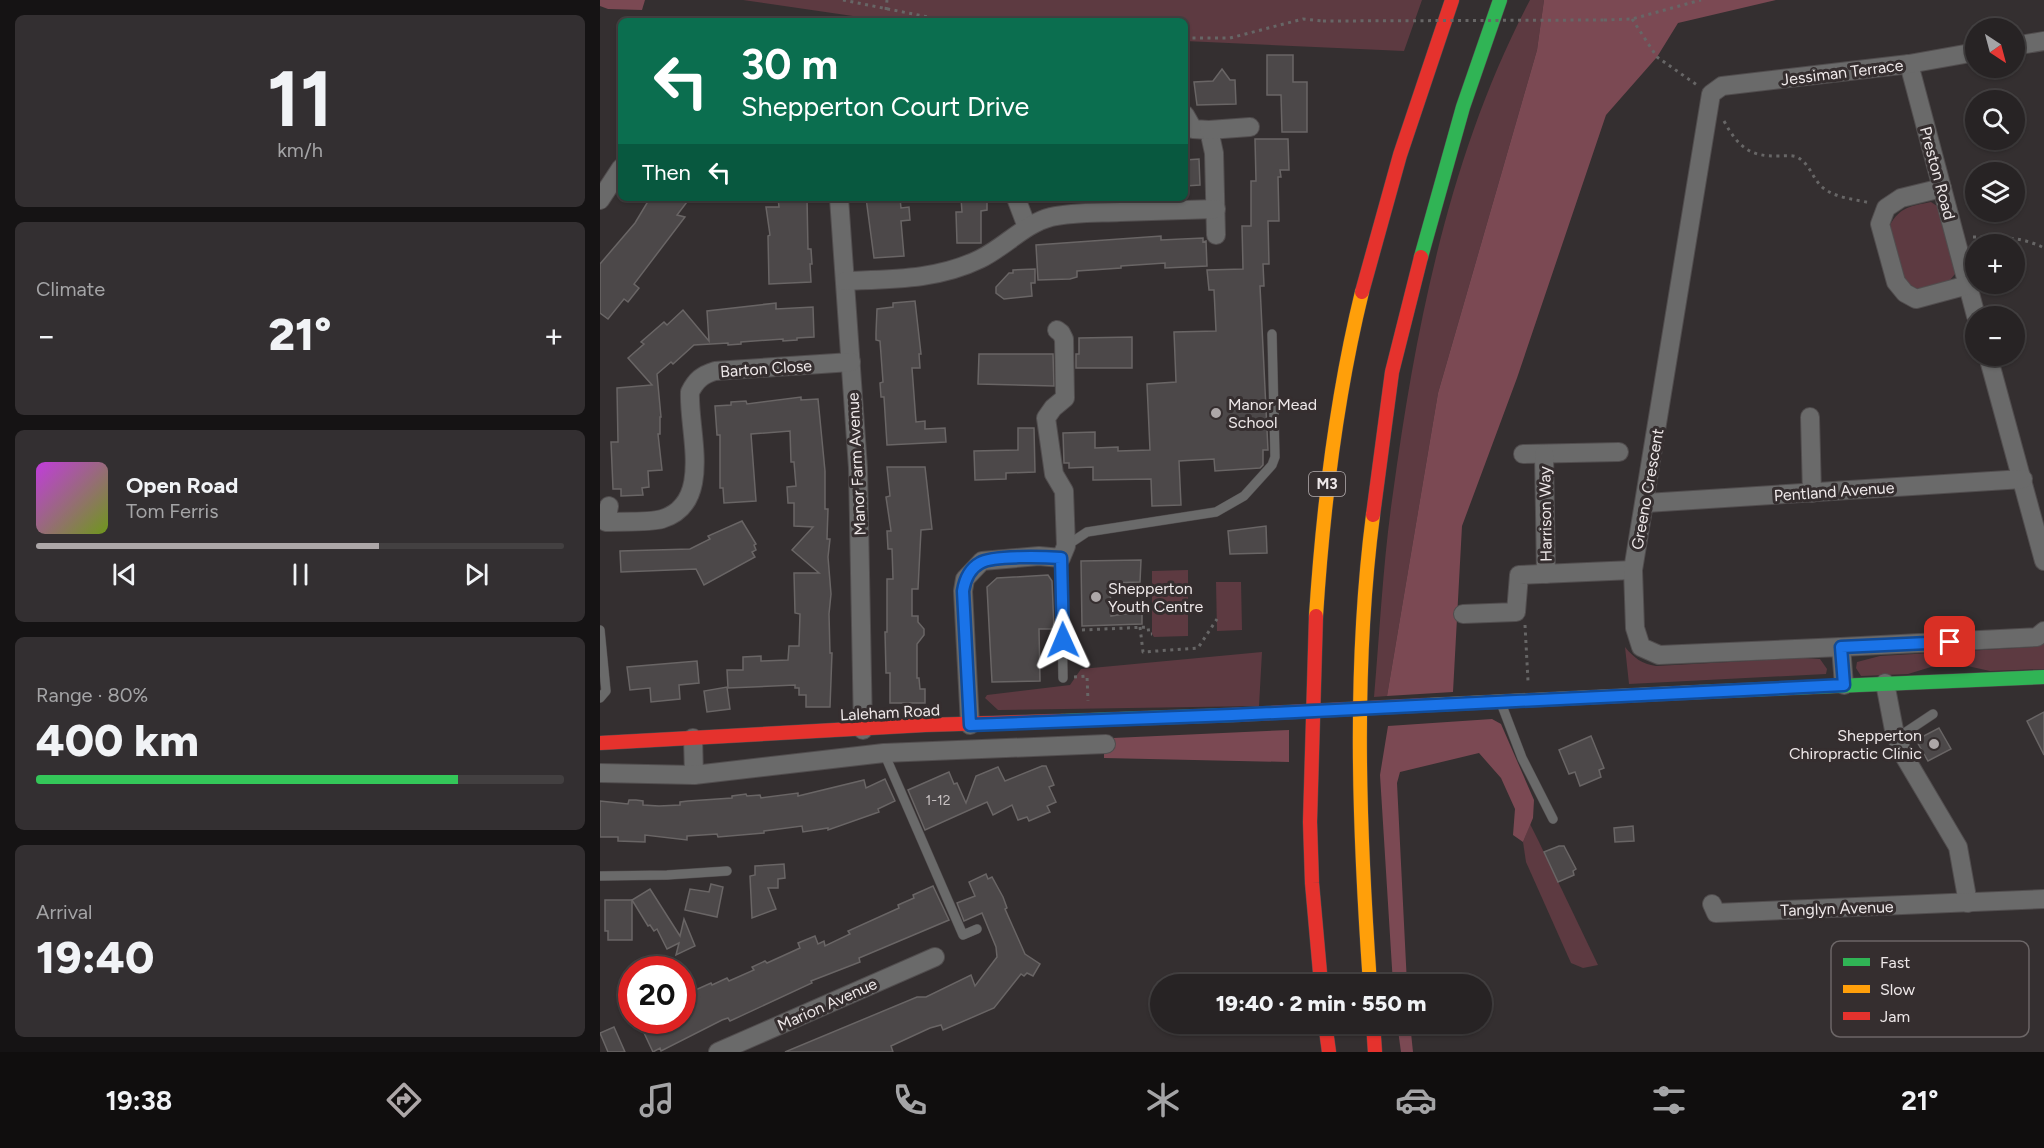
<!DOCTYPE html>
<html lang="en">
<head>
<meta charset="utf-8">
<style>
	:root { --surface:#272324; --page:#332f31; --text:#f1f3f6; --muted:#a4a4a6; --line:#434041; --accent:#ada7a8 }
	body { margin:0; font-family:Figtree,sans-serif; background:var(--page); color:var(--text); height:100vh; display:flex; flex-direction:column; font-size:22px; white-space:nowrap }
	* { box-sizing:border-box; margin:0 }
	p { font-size:20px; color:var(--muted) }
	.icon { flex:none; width:33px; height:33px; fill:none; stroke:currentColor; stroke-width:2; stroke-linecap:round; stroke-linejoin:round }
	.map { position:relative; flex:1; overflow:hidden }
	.details { display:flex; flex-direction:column; gap:15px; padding:15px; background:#151314; width:600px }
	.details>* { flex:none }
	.guide { position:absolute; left:18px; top:18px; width:570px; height:183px; border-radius:9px; box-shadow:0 2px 4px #0004,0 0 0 2px var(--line); background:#0b6e4f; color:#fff; overflow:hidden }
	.needle { width:39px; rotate:144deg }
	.fabs { position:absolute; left:1365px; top:18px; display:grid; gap:12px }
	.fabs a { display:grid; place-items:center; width:60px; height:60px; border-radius:50%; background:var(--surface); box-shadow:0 2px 4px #0004,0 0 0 2px var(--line); font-size:30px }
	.speed { position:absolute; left:18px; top:956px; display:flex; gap:12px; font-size:30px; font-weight:700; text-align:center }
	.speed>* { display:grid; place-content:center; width:78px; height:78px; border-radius:50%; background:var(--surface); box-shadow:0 2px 4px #0004,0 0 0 2px var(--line); line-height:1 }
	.speed .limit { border:9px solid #d22; background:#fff; color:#111 }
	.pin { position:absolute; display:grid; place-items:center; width:51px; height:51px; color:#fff; margin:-26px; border-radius:12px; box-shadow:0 3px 9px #0006 }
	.me { position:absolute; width:66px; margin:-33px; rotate:359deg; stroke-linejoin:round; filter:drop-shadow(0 0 4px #0008) }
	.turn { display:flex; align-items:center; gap:21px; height:126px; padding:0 24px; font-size:27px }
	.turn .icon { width:78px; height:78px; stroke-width:2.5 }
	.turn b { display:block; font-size:42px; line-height:51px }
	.then { display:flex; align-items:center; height:57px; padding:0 24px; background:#0003; gap:12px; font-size:22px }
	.big { font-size:45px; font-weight:800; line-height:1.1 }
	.details .card { flex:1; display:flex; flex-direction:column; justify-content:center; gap:9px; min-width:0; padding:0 21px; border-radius:9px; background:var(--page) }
	.details .dial { align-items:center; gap:0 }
	.dial b { font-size:78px; line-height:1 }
	.song { display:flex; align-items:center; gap:18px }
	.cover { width:72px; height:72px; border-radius:9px; background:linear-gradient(135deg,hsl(290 70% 55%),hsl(80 70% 35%)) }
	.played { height:6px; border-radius:3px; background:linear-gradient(90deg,var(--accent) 65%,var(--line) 65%) }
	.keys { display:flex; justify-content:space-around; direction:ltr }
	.heat { display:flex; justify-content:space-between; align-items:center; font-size:33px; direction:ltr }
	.charge { height:9px; border-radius:4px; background:linear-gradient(90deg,#34c759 80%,var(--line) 0) }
	.trip { position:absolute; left:550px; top:974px; width:342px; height:60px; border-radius:30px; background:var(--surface); box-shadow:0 2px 4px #0004,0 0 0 2px var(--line); font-weight:800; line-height:60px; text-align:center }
	.tab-bar { display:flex; height:96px; justify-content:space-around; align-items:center; background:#100e0e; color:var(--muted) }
	.tab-bar .icon { width:42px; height:42px }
	.tab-bar .on { color:var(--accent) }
	.tab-bar b { font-size:27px; color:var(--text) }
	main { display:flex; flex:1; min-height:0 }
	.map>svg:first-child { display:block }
	.green { fill:#5d3a41 }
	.forest { fill:#7b4953 }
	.building { fill:#4c4849; stroke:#696565; stroke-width:1.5 }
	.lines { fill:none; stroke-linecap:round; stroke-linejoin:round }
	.lane-casing { stroke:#514d4e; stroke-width:10 }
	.street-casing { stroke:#514d4e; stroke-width:20 }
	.fast-casing { stroke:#514d4e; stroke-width:15 }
	.slow-casing { stroke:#514d4e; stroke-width:15 }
	.jam-casing { stroke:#514d4e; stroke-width:15 }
	.path { stroke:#676666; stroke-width:3; stroke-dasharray:3 4.5; stroke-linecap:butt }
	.lane { stroke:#6a6a6a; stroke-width:9 }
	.street { stroke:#6a6a6a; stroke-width:18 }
	.fast { stroke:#30b455; stroke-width:14 }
	.slow { stroke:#ff9f0a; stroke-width:14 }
	.jam { stroke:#e5322d; stroke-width:14 }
	.jam-bridge-casing { stroke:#514d4e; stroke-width:15; stroke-linecap:butt }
	.path-bridge { stroke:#676666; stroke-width:3; stroke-dasharray:3 4.5; stroke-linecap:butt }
	.jam-bridge { stroke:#e5322d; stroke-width:14 }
	.route-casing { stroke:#114b97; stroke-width:15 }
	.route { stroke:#1a73e8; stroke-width:10 }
	.poi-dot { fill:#ada7a8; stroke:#352e2f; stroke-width:2 }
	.labels { text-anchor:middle; stroke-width:6; stroke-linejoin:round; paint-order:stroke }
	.number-label { font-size:14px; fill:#c6c0c1 }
	.shield { fill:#352e2f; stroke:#b6b0b1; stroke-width:1.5 }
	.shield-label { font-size:15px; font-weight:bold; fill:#eee8e9 }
	.street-label { font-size:16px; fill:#eee8e9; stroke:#352e2f }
	.poi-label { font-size:16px; fill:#eee8e9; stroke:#352e2f; text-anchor:start }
	.key { fill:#352e2f; stroke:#6c6667; stroke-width:1.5 }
	.key-label { font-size:16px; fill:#eee8e9 }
</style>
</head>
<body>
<main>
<section class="details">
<div class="card dial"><b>11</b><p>km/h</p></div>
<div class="card"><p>Climate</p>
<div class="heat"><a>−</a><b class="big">21°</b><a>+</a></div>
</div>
<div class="card">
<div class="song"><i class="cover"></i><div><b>Open Road</b><p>Tom Ferris</p></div></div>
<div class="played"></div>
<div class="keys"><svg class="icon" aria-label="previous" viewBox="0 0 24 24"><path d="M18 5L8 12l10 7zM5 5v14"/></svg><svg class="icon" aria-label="pause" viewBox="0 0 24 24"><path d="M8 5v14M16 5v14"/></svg><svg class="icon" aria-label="next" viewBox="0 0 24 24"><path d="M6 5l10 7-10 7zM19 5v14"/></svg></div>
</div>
<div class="card"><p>Range · 80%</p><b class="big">400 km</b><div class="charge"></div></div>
<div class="card"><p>Arrival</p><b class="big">19:40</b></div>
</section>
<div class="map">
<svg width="1444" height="1052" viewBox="0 0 1444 1052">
	<rect width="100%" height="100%" fill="#342f30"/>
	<g class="green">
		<polygon points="143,0 822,0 804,51 585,41 585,21 287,21"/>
		<path d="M930,0H944L937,50L838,393L787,696L774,697C780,629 783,561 793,493C816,325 850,152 930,0Z"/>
		<path d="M1331,202L1340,208L1359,269L1346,285L1323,292L1305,282L1290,225C1300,207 1311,206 1331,202Z"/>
		<polygon points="588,570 588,636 554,637 552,634 552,571"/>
		<polygon points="616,582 641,582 642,630 617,631"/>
		<polygon points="1444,641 1444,669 1390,671 1363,665 1331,667 1308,674 1261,676 1256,668 1257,662 1280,656 1434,647"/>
		<path d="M1025,647C1034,658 1042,664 1056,666L1203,658L1220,659L1227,669L1226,674L1029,684Z"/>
		<polygon points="662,652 659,706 398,710 385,698 387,695 470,685 481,669"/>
		<polygon points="930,824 939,842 998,965 983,968 971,963 926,862 923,842"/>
	</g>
	<g class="forest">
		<polygon points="0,0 45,0 42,10 8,9 0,6"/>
		<polygon points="944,0 1176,0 1078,23 1057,57 1006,115 917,378 862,526 853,692 787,696 838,393 937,50"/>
		<polygon points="892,719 901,724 934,800 933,818 923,842 913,835 915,809 901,778 879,753 800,772 797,783 807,984 793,984 780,775 788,726"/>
		<polygon points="689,730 689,762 504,758 504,749 513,738"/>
		<polygon points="797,1023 810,1023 813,1052 801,1052"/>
	</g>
	<g class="building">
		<polygon points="667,55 693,55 693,82 707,82 707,132 682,132 681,95 667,95"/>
		<polygon points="622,69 630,80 635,80 636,104 597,105 594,82 613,81"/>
		<polygon points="655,139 688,139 689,170 680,170 681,177 678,177 679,221 668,221 669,264 663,264 664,286 660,286 668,450 663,450 663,465 660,468 615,471 614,459 579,461 581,505 552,506 551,479 493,480 493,467 469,468 469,463 464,463 463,433 495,432 495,448 518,447 518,451 550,450 547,384 576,382 574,332 616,331 614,290 609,290 607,270 643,269 642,226 651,226 651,181 656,181"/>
		<polygon points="599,159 600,185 585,186 585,160"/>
		<polygon points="50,198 90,198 77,215 85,217 34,284 39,288 28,302 24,299 8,319 0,313 0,264 35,223"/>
		<polygon points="178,198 207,198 208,249 211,249 212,264 210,264 211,282 169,284 168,236 170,235 166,207 179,207"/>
		<polygon points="266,198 300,198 301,208 309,207 310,220 301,221 304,256 274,258"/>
		<polygon points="361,198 387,198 387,210 381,211 381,243 357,243 356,212 362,212"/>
		<polygon points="561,236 561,240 603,238 603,242 606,241 607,266 565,268 565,263 521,266 521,268 477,271 477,277 470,279 438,280 436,245"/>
		<polygon points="435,269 435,283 431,283 432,296 404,299 396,293 396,287 409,273 413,273 413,270"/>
		<polygon points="315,301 321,354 319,354 320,368 312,368 316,422 325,421 325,429 345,428 346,442 287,445 284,397 281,397 280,383 283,382 280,341 276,340 276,333 277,309 293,307 293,303"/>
		<polygon points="176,303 176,309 213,307 214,337 197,338 197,340 183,341 183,339 141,342 141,344 128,345 128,343 94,345 73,364 71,362 57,374 61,417 60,417 60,434 58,434 62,470 48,471 49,487 42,488 43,495 21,496 21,489 13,489 11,442 18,442 17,388 52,385 28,358 44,344 41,342 64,322 67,325 83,310 109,341 107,311"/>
		<polygon points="532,337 532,368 476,368 476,354 479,354 479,338"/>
		<polygon points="379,354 453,354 454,386 378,384"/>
		<polygon points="201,397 201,400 218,399 225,471 225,509 228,509 227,539 230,539 228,557 231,594 229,614 230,653 232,653 230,707 206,707 206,695 199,695 199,688 195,688 195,685 128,688 127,670 143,670 143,657 161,656 161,661 188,660 189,646 199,646 200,614 195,613 194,573 219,573 192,550 213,527 194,526 194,503 188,503 187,487 196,486 194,462 191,462 190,431 151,434 156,501 124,503 123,488 120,488 120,435 117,435 115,406 131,405 131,402 146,401 147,404"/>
		<polygon points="418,428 434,428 435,472 406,473 406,479 375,480 374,451 418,450"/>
		<polygon points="287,467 325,467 332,529 321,530 318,589 312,589 312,616 318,616 318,622 324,629 324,635 317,644 317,678 319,678 320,689 325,689 325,703 290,703 290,673 286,673 285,632 287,632 287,579 293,579 292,549 288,549 287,531 291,531 286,497 290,496"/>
		<polygon points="142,521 156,544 154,545 156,550 152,552 155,557 104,585 96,569 21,572 20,551 90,549 110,539 108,536"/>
		<polygon points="666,526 667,553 630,554 628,531"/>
		<polygon points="541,560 540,582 510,583 511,616 542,611 542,624 482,626 481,561"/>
		<polygon points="448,575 452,581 454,629 439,629 440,681 392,682 387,587 397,578"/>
		<polygon points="97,661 99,683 79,685 80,699 51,702 50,688 30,690 27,667"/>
		<polygon points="127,687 130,709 107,712 104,691"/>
		<polygon points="1444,712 1444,755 1427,721"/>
		<polygon points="1339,728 1351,749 1328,761 1316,740"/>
		<polygon points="991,736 1004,768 999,770 1001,777 980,786 975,772 969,774 959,750"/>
		<polygon points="442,766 446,766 454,785 449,787 456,802 447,806 450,812 429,821 427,817 418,820 412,805 393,815 387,802 325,830 308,790 349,772 354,784 357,783 366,803 376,776 398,767 405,781"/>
		<polygon points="285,779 295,801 278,809 279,812 228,830 228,828 203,832 202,826 164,831 164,833 118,837 117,834 87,836 87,840 45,835 45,842 18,841 18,837 0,837 0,801 28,804 29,800 36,800 43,801 43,805 59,806 80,805 80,802 88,801 132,798 132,796 146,794 147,796 160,795 161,798 198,793 198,796 264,780 266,788"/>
		<polygon points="1033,826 1034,841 1015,842 1014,828"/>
		<polygon points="959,846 964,846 976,869 973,871 974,875 958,882 944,852"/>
		<polygon points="184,864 185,878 178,879 178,888 168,888 176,909 152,918 150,876 155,875 155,866"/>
		<polygon points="386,874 388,879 392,877 403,897 407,908 405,909 425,954 440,964 433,976 427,973 424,976 421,974 394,1008 343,1030 341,1025 330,1028 291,1046 293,1052 185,1052 317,997 326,997 371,975 375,986 397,957 396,947 382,913 364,921 357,903 375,896 369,882"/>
		<polygon points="111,884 123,887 117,917 85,910 90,889 109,892"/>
		<polygon points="333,886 349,920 259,958 260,962 211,981 212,983 130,1021 128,1018 122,1020 61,1051 60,1048 53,1052 38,1020 82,1020 82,996 111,983 112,985 127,978 129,981 154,970 152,967 165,961 167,963 200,948 198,943 215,936 218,944 224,941 225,946 250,934 248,931 299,908 298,905 314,898 313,895"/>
		<polygon points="50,889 80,936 84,919 95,946 76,955 79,943 67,949 57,929 54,931 50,925 48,926 32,900"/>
		<polygon points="5,900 32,900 32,940 8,940 8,931 5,931"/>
		<polygon points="14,1027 25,1052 8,1052 0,1033"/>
	</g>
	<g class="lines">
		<g class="lane-casing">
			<g id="lane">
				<polyline points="466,546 487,532 616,512 644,496 672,465 675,457 672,334"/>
				<polyline points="461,558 463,678"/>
				<polyline points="0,630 6,691 0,698"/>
				<polyline points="901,703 922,758 953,819"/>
				<polyline points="1297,738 1333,714"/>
				<polyline points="284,753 363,935 377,929"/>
				<polyline points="0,876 67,875 127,871"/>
			</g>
		</g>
		<g class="street-casing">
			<g id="street">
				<polyline points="1414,46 1444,41"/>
				<polyline points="1309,64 1376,316"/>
				<polyline points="585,115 593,129 609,130 614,153 616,235"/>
				<polyline points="609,130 650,127"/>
				<polyline points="1342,188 1301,198 1286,208 1280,224 1296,282 1305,293 1316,299 1368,285"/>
				<polyline points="239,198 258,468 263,730"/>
				<polyline points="416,198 427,227"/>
				<polyline points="0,200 21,168"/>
				<path d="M245,281C292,279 337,280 380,259C405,247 424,224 451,217C473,212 497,213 520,212C552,211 584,210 616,209"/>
				<polyline points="1388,356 1444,561"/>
				<polyline points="1210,417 1212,493"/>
				<polyline points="923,454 1019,452"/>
				<polyline points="944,454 946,574"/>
				<polyline points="1046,503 1423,479"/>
				<path d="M9,506L6,522C22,521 48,523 62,519C114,503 88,431 90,392C96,380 102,375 115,371L251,362"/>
				<polyline points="863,614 916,612 919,575 1033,570"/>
				<polyline points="1241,647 1437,637 1444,631"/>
				<polyline points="1285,683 1294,730 1303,754 1358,847 1368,903"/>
				<polyline points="1244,685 1241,647 1059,655 1041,647 1035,628 1033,570 1111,94 1122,86 1309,64 1376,52"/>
				<polyline points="370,725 363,591 365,579 382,561 439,556 461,558 466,546 464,491 454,474 446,418 453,408 465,398 464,339 461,333 457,330"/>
				<polyline points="93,738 94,775"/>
				<polyline points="0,773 94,775 284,753 506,744"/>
				<polyline points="1112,904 1116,913 1444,899"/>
				<polyline points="118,1052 335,957"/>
			</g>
		</g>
		<g class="fast-casing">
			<g id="fast">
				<polyline points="821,257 863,107 900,0"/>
				<polyline points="1100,692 1444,677"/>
				<polyline points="462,721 632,715"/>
			</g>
		</g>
		<g class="slow-casing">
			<g id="slow">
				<path d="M716,616C723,507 736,398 762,292"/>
				<polyline points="829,705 1100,692"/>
				<path d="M770,984C759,828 753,670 773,515"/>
			</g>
		</g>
		<g class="jam-casing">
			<g id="jam">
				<polyline points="762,292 800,155 852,0"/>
				<polyline points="773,515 792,372 821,257"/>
				<polyline points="716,616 710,822 712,883 721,984"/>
				<polyline points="0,743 325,725 462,721"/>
				<polyline points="725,1023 729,1052"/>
				<polyline points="773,1023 775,1052"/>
			</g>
		</g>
		<g class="path">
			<polyline points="243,0 348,21"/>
			<polyline points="286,10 287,0"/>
			<polyline points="1032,19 1057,57 1097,85"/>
			<polyline points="1004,20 1032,19 1101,0"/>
			<polyline points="585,38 630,38 703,19 723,21"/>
			<path d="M1124,121C1138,147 1150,157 1179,156C1185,156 1192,155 1197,157C1210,164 1212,177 1221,186C1233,198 1255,199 1270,203"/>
			<path d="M1373,237C1398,237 1421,236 1444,248"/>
			<polyline points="925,625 928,681"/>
			<polyline points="540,627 543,652 598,648 617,619"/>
			<polyline points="482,630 548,627 549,634 552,634"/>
			<polyline points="474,677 487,676 488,701"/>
		</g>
		<use href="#lane" class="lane"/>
		<use href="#street" class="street"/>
		<use href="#fast" class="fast"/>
		<use href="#slow" class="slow"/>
		<use href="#jam" class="jam"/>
		<g class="jam-bridge-casing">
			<polyline id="jam-bridge" points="632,715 829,705"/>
		</g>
		<polyline class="path-bridge" points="723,21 1004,20"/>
		<use href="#jam-bridge" class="jam-bridge"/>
	</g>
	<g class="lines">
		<g class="route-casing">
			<path id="route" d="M463,640L461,558C446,557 392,555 380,563C369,569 365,579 363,591L370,725L632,715L1244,685L1241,647L1350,642"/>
		</g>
		<use href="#route" class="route"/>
	</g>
	<g class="poi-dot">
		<circle cx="616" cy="413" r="6"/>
		<circle cx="496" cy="597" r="6"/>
		<circle cx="1334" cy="744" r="6"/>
	</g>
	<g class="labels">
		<g class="number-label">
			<text x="338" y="805">1-12</text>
		</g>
		<rect class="shield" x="709" y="472" width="36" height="24" rx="4.5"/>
		<g class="shield-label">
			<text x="727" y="489">M3</text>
		</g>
		<g class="street-label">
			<text transform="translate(1242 72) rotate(-7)" y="6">Jessiman Terrace</text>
			<text transform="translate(1338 173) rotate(75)" y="6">Preston Road</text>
			<text transform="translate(166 368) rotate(-4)" y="6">Barton Close</text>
			<text transform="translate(256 464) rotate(-93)" y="6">Manor Farm Avenue</text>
			<text transform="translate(1047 489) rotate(-80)" y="6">Greeno Crescent</text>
			<text transform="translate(1234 491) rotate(-4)" y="6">Pentland Avenue</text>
			<text transform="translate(945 514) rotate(-91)" y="6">Harrison Way</text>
			<text transform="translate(290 712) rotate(-3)" y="6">Laleham Road</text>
			<text transform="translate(1237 908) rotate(-2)" y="6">Tanglyn Avenue</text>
			<text transform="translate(227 1004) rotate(-24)" y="6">Marion Avenue</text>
		</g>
		<g class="poi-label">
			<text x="628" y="410">Manor Mead<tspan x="628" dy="18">School</tspan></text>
			<text x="508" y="594">Shepperton<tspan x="508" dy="18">Youth Centre</tspan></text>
			<text x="1322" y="741" text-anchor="end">Shepperton<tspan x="1322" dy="18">Chiropractic Clinic</tspan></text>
		</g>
	</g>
	<rect x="1231" y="941" width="198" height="96" rx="9" class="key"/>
	<rect x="1243" y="958" width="27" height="8" fill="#30b455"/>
	<rect x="1243" y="985" width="27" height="8" fill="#ff9f0a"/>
	<rect x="1243" y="1012" width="27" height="8" fill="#e5322d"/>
	<g class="key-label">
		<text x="1280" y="968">Fast</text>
		<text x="1280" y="995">Slow</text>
		<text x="1280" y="1022">Jam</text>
	</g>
</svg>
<div class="fabs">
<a><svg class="needle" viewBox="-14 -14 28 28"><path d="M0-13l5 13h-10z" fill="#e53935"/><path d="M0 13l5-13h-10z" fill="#a4a4a6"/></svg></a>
<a><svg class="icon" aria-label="search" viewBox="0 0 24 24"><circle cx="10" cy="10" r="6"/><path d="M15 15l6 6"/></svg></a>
<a><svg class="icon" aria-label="layers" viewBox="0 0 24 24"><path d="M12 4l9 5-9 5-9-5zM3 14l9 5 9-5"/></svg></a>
<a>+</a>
<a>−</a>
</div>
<div class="speed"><div class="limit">20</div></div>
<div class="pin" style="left:1350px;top:642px;background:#d93025"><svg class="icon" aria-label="arrive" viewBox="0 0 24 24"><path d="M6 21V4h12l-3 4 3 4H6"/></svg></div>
<svg class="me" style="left:463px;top:640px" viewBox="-20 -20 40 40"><path d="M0-17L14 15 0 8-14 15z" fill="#1a73e8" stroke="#fff" stroke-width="4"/></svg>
<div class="trip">19:40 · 2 min · 550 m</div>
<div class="guide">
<div class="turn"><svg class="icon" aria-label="left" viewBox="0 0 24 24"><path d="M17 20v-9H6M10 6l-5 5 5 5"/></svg><div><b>30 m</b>Shepperton Court Drive</div></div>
<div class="then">Then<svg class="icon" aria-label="left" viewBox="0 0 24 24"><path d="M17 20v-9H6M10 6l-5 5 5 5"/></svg></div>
</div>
</div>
</main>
<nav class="tab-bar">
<b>19:38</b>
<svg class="icon on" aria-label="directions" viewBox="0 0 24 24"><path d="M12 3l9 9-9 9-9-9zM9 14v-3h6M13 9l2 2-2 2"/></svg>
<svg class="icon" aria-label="music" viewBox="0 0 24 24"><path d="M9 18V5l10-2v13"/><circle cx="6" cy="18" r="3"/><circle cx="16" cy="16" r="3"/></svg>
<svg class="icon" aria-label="phone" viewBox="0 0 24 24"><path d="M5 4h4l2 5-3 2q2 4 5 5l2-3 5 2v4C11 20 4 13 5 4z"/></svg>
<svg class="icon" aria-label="climate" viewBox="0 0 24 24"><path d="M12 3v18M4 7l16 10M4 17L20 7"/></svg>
<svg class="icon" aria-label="car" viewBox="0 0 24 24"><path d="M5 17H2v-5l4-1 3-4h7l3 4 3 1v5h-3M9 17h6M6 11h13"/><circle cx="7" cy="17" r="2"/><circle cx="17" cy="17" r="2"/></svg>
<svg class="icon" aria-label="filters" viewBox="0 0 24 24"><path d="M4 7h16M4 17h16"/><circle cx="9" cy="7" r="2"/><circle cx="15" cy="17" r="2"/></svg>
<b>21°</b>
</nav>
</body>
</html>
